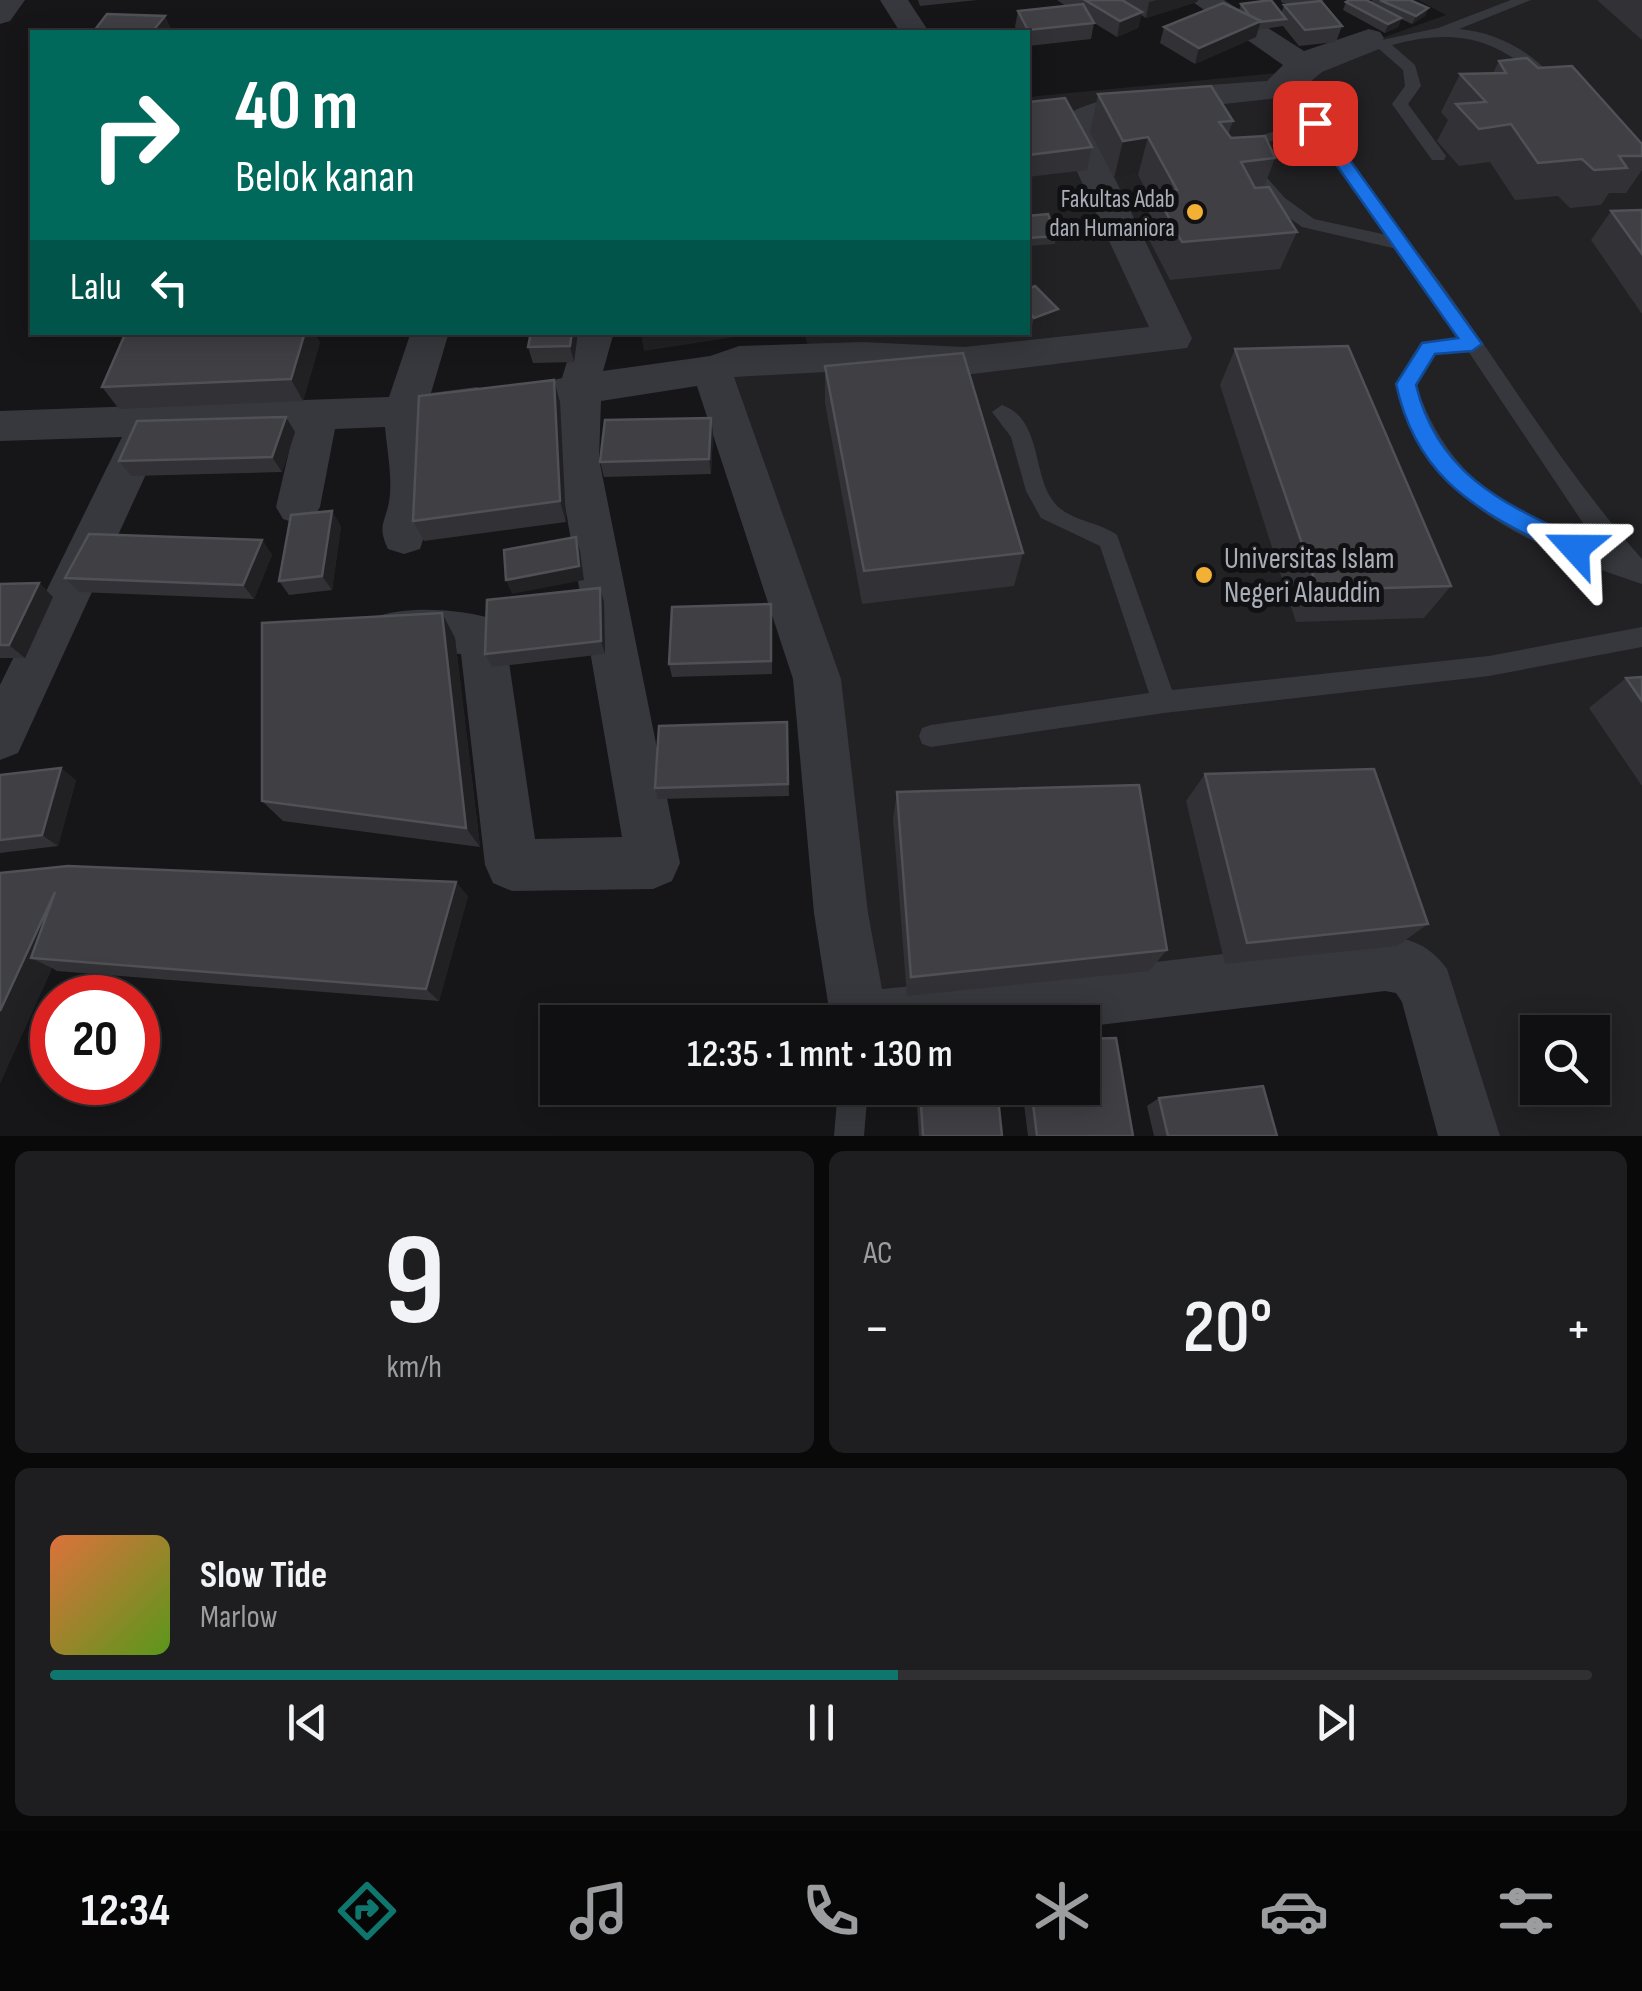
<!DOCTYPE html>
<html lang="id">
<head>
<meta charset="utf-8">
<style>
	:root { --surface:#101012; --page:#1e1e20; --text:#f1f3f6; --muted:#9c9d9f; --line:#303032; --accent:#0f766e }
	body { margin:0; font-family:"Sofia Sans Condensed",sans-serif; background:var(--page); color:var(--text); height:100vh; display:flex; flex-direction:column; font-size:38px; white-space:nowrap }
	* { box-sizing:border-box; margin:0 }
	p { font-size:32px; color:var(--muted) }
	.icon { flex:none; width:55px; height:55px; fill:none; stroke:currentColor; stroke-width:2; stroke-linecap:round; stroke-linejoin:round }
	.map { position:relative; height:1136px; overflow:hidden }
	.drawer { display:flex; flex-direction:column; gap:15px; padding:15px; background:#09090a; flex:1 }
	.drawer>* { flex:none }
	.hud { position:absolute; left:30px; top:30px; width:1000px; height:305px; border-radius:0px; box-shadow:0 5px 25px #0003,0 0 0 2px var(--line); background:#00695c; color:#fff; overflow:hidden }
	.buttons { position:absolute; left:1520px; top:1015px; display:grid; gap:20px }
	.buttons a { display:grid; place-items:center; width:90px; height:90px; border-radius:0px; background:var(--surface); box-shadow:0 5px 25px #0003,0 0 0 2px var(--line); font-size:50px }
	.speed { position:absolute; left:30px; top:975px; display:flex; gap:20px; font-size:50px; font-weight:700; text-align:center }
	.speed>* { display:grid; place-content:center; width:130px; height:130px; border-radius:50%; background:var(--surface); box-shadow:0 5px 25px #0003,0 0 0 2px var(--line); line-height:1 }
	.speed .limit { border:15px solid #d22; background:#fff; color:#111 }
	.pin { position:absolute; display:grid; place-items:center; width:85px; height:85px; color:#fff; margin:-42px; border-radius:20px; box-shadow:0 5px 15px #0006 }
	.me { position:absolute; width:110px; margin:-55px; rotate:294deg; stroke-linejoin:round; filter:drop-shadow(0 0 8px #0008) }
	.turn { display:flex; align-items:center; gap:35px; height:210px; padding:0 40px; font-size:45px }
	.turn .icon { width:130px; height:130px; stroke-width:2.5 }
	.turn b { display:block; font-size:70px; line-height:85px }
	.then { display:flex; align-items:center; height:95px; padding:0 40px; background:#0003; gap:20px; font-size:38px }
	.big { font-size:75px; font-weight:600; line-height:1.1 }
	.drawer .tile { flex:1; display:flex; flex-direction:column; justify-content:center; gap:15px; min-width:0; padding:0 35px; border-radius:15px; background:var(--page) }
	.drawer .dial { align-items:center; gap:0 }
	.dial b { font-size:130px; line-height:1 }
	.song { display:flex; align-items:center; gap:30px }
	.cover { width:120px; height:120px; border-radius:15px; background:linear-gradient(135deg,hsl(20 70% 55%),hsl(90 70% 35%)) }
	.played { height:10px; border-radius:5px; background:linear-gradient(90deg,var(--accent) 55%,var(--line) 55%) }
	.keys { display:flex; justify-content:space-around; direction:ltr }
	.heat { display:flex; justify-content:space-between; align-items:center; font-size:55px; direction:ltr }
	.drawer .tiles { flex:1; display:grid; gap:15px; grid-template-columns:1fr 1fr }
	.tile:last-child { grid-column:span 2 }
	.trip { position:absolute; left:540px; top:1005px; width:560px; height:100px; border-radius:0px; background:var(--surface); box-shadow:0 5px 25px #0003,0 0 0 2px var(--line); font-weight:600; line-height:100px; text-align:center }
	.tab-bar { display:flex; height:160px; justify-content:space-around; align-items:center; background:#060607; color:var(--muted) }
	.tab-bar .icon { width:70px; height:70px }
	.tab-bar .selected { color:var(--accent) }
	.tab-bar b { font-size:45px; color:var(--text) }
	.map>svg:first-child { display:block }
	.built { fill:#222225; fill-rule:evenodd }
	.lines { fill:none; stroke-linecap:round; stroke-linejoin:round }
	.lane { fill:#37383d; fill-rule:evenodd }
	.street { fill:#37383d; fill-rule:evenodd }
	.wall { fill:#323236 }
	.shaded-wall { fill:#212124 }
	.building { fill:#3f3f44; stroke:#4f5156; stroke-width:2.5 }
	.route { fill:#1a73e8; stroke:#114b97; stroke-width:2.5 }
	.poi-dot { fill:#f2b134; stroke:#111113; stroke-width:4 }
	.labels { text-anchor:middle; stroke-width:10; stroke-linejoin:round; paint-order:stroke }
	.far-poi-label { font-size:25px; fill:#a8adb8; stroke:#111113; text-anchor:end }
	.poi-label { font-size:30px; fill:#a8adb8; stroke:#111113; text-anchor:start }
</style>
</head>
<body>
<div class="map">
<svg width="1642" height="1136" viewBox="0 0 1642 1136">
	<rect width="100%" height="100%" fill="#161618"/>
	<path class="built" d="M1418,0H1642V1136H1464L1437,982L1059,1022H851L797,672L699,363L809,348L804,333L1028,332V97L1287,72L1446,15ZM1538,1032H1592V1088H1538Z"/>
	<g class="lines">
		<g class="lane">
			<path d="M1511,0H1531L1459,29C1497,33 1524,48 1551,74V80H1541C1495,37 1453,28 1392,45L1415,65L1421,86L1408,104L1446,156L1444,160H1432L1392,104L1405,86L1403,70L1379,49L1322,72L1305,86C1342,161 1400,225 1448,293C1512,383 1569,477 1642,559V584C1570,560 1478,526 1431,462C1414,438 1405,412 1396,385L1422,343L1460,338L1397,249L1302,227L1273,206L1223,148L1306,121L1289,86L1304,68L1363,44L1438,28ZM1311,129L1387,235L1314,219L1285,198L1242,150ZM1468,351L1583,523L1608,551C1514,514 1451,485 1416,385L1435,354Z"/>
			<path d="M1002,405C1042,419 1032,473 1053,501C1067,521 1098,521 1117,535L1172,690L1489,656L1642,627V647L1489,676L1164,713L931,747L922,744L919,736L922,728L931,725L1149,693L1100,546L1041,518L1026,491L1011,437L992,412Z"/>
			<polygon points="838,1088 868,1088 864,1136 834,1136"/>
		</g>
		<g class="street">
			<polygon points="0,0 25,0 10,21 0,24"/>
			<polygon points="880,0 908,0 929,32 900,32"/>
			<path d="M1190,0H1224L1304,51L1369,29L1380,32L1384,38L1380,44L1312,69L1287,97L1140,113L1093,126L1101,150L1192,338L1187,348L964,375L863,370L734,377L841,679L868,913L882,989L1130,965L1385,935C1414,940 1429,945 1447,969L1500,1136H1438L1402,1002L1396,993L1385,991L1082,1027V1022H831L814,913L793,679L697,386L601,401L599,459L680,863L672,881L653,889L512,891L493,883L485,865L461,654L392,651L375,645L369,631L375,617C409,605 465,609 499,621L505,635L535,839L622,837L557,459L560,407L542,403L536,393L542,383L562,378L576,332H614L603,371L710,356L739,346L863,342L964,347L1149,327L1067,150L1060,122C1082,90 1226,84 1267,81L1283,65Z"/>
			<path d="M411,332H449L431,393L477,387L491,392L497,402L491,412L426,423L433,509L420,549L404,554L388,549C377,526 385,523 389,502C393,479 387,450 385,427L335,429L320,507L313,519L298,524L283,519L276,507L294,430L164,435L18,753L0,760V685L122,437L0,441V411L389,397Z"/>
		</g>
	</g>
	<g class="wall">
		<polygon points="918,0 977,0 920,6"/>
		<polygon points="1057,0 1198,0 1197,2 1146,18 1141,15 1138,28 1117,37 1094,23 1091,39 1028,46 1028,32 1018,32 1015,27 1018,11 1066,6"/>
		<polygon points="1281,0 1324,0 1321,2 1342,26 1336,42 1299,46 1283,26 1258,30 1256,37 1195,64 1160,43 1164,27 1239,10 1241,4 1281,14 1284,5 1287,4 1281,2"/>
		<polygon points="1372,0 1410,0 1428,8 1425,16 1412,24 1401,19 1398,27 1385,33 1343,10 1346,2 1371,2"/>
		<polygon points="1597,0 1642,0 1642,40"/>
		<polygon points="1499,61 1538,68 1642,144 1642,170 1626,193 1609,193 1601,205 1570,208 1558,196 1515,200 1490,162 1459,166 1437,141 1448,120 1441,112 1460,74 1493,73"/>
		<polygon points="1098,94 1233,121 1228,135 1231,138 1275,158 1264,187 1297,232 1280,269 1170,280 1144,230 1152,202 1138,175 1114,178 1090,132"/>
		<polygon points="1028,102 1092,147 1087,170 1028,177"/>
		<polygon points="1642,210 1642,314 1591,240 1611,211"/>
		<polygon points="1028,216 1056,236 1055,244 1028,246"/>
		<polygon points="1028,289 1058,309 1056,317 1032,326 1028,321"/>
		<polygon points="578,332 574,362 533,363 528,347"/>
		<polygon points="320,342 303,401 119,409 102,387"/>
		<polygon points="1235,349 1451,586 1424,618 1296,622 1220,385"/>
		<polygon points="825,366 1023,553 1014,586 862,604 825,403"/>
		<polygon points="560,402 566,522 424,541 413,521"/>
		<polygon points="711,418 713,434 711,474 604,477 600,462"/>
		<polygon points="295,432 282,472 131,476 119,461"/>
		<polygon points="341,526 332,590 289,595 279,581"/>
		<polygon points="262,540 272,555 254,599 79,592 65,578"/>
		<polygon points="39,583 53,597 25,658 0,658 0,584"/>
		<polygon points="604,602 605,654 492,667 485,654"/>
		<polygon points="442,613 455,638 480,847 283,821 262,801"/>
		<polygon points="772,618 772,674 672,677 669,664"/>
		<polygon points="1642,677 1642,786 1589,708 1626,678"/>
		<polygon points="787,722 789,796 658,799 655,788"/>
		<polygon points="1205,774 1428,924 1397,946 1225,964 1186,801"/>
		<polygon points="0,775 76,780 58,846 0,853"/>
		<polygon points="897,792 1167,950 1149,971 907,996 893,819"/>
		<polygon points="0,873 468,896 439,1001 57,971 52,968 0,1083"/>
		<polygon points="916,1088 997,1088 1002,1136 919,1136"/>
		<polygon points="1022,1088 1082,1088 1133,1136 1028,1136"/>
		<polygon points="1159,1098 1277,1136 1154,1136 1147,1106"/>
	</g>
	<g class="shaded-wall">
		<polygon points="1157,0 1198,0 1197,2 1146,18 1149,2"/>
		<polygon points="1428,8 1425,16 1412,24 1416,16"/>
		<polygon points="1142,12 1138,28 1117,37 1120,21"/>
		<polygon points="165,16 173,32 152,32"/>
		<polygon points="1401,18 1398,27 1385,33 1388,24"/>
		<polygon points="1261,21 1256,37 1195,64 1199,48"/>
		<polygon points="1148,137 1138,175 1114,178 1123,141"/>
		<polygon points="1058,309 1056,317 1032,326 1034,318"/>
		<polygon points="305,332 315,332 320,342 303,401 291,379"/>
		<polygon points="572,332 578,332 574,362 570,346"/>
		<polygon points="660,332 767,332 644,351 641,335"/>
		<polygon points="554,380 560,402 566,522 560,501"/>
		<polygon points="286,417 295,432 282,472 272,457"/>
		<polygon points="711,418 713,434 711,474 709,459"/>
		<polygon points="332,511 341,526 332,590 322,576"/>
		<polygon points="576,537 580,551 584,580 512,594 506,580"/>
		<polygon points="262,540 272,555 254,599 243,585"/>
		<polygon points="39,583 53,597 25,658 9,645"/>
		<polygon points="600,588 604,602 605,654 601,641"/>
		<polygon points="442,613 455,638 480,847 466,828"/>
		<polygon points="61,768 76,780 58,846 42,835"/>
		<polygon points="456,882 468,896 439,1001 426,989"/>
		<polygon points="55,892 31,958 52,968 0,1083 0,1011"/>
	</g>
	<g class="building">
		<polygon points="1085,0 1122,0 1142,12 1120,21"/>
		<polygon points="1271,0 1286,19 1259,22 1261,21 1250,16 1241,4"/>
		<polygon points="1350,0 1366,0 1401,18 1388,24 1346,2"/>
		<polygon points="1380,0 1410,0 1428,8 1416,16"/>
		<polygon points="1321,1 1342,26 1305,30 1284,5"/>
		<polygon points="1223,3 1261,21 1199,48 1164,27"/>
		<polygon points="1083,4 1094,23 1028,30 1018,11"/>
		<polygon points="107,14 165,16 152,32 94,31"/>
		<polygon points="1527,58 1538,68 1572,66 1642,144 1642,156 1619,156 1627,168 1594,170 1582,159 1538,163 1511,124 1479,129 1456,104 1486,102 1460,74 1506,73 1499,61"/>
		<polygon points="1211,86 1233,121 1219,122 1231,138 1265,136 1275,158 1241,162 1255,188 1269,187 1297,232 1182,242 1155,192 1177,190 1148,137 1123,141 1098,94"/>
		<polygon points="1065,98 1092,147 1028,155 1028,102"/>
		<polygon points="1642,210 1642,254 1611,211"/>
		<polygon points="1048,214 1056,236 1028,238 1028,216"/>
		<polygon points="1035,286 1058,309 1034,318 1028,311 1028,289"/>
		<polygon points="126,332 305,332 291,379 102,387"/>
		<polygon points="531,332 572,332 570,346 528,347"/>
		<polygon points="1348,346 1451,586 1318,590 1235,349"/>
		<polygon points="963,353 1023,553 864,571 825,366"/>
		<polygon points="554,380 560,501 413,521 419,396"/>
		<polygon points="286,417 272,457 119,461 137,421"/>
		<polygon points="711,418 709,459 600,462 605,420"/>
		<polygon points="332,511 322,576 279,581 291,515"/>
		<polygon points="89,534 262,540 243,585 65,578"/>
		<polygon points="576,537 579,566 506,580 504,550"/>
		<polygon points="39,583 9,645 0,645 0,584"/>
		<polygon points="600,588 601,641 485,654 487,600"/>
		<polygon points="771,604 771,661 669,664 672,607"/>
		<polygon points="442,613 466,828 262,801 262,623"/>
		<polygon points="1642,677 1642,701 1626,678"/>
		<polygon points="787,722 788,784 655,788 659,726"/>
		<polygon points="61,768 42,835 0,840 0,775"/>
		<polygon points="1374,769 1428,924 1247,943 1205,774"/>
		<polygon points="1139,785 1167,950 911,977 897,792"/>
		<polygon points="68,866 456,882 426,989 31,958 55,892 0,1011 0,873"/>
		<polygon points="1116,1038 1133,1136 1037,1136 1031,1088 1082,1088 1082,1039"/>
		<polygon points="1263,1086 1277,1136 1168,1136 1159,1098"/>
		<polygon points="920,1088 997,1088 1002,1136 923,1136"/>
	</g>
	<path class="route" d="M1309,120H1321L1482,344L1472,351L1435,354L1416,385C1438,476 1505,504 1583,541L1586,548L1583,554C1568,559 1553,547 1539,541C1465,504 1415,470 1396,384L1422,343L1458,338L1307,123Z"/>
	<g class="poi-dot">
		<circle cx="1195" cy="212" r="10"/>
		<circle cx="1204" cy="575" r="10"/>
	</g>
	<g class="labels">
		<g class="far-poi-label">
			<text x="1175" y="207">Fakultas Adab<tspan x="1175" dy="29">dan Humaniora</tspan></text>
		</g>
		<g class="poi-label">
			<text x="1224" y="568">Universitas Islam<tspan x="1224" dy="34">Negeri Alauddin</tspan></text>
		</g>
	</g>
</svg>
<div class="buttons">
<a><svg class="icon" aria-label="search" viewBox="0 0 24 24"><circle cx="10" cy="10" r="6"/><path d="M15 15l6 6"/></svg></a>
</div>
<div class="speed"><div class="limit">20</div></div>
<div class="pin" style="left:1315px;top:123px;background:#d93025"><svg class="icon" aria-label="arrive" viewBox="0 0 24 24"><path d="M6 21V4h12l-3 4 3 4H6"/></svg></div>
<svg class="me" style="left:1575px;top:548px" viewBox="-20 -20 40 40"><path d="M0-17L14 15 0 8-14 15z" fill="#1a73e8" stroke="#fff" stroke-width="4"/></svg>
<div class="trip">12:35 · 1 mnt · 130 m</div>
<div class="hud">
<div class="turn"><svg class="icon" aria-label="right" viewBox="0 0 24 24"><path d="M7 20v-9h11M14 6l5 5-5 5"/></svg><div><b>40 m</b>Belok kanan</div></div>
<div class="then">Lalu<svg class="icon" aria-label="left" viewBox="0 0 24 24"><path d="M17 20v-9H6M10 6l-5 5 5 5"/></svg></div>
</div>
</div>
<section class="drawer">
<div class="tiles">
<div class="tile dial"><b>9</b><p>km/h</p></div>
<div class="tile"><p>AC</p>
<div class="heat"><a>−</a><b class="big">20°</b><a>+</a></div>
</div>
<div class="tile">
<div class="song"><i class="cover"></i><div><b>Slow Tide</b><p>Marlow</p></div></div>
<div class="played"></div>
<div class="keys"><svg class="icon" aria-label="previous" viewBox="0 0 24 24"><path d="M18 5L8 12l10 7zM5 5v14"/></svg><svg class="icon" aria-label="pause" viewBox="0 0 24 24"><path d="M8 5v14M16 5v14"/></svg><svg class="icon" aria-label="next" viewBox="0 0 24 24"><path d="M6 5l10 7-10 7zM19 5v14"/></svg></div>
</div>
</div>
</section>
<nav class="tab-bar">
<b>12:34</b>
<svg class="icon selected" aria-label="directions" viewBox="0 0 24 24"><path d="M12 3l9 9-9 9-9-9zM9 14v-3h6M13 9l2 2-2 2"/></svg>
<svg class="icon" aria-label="music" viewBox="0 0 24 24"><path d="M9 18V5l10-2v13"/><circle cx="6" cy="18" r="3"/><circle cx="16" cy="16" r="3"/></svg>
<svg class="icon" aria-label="phone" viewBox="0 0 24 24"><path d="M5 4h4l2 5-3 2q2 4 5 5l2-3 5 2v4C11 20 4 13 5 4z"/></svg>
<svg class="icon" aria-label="climate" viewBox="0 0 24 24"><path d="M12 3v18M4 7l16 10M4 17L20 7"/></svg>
<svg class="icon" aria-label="car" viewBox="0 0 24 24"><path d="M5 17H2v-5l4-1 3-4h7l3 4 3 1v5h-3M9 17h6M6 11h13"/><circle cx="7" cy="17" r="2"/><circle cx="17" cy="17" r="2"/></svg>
<svg class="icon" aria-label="filters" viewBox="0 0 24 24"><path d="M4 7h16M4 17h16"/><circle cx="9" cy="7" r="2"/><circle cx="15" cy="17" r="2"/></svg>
</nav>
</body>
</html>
